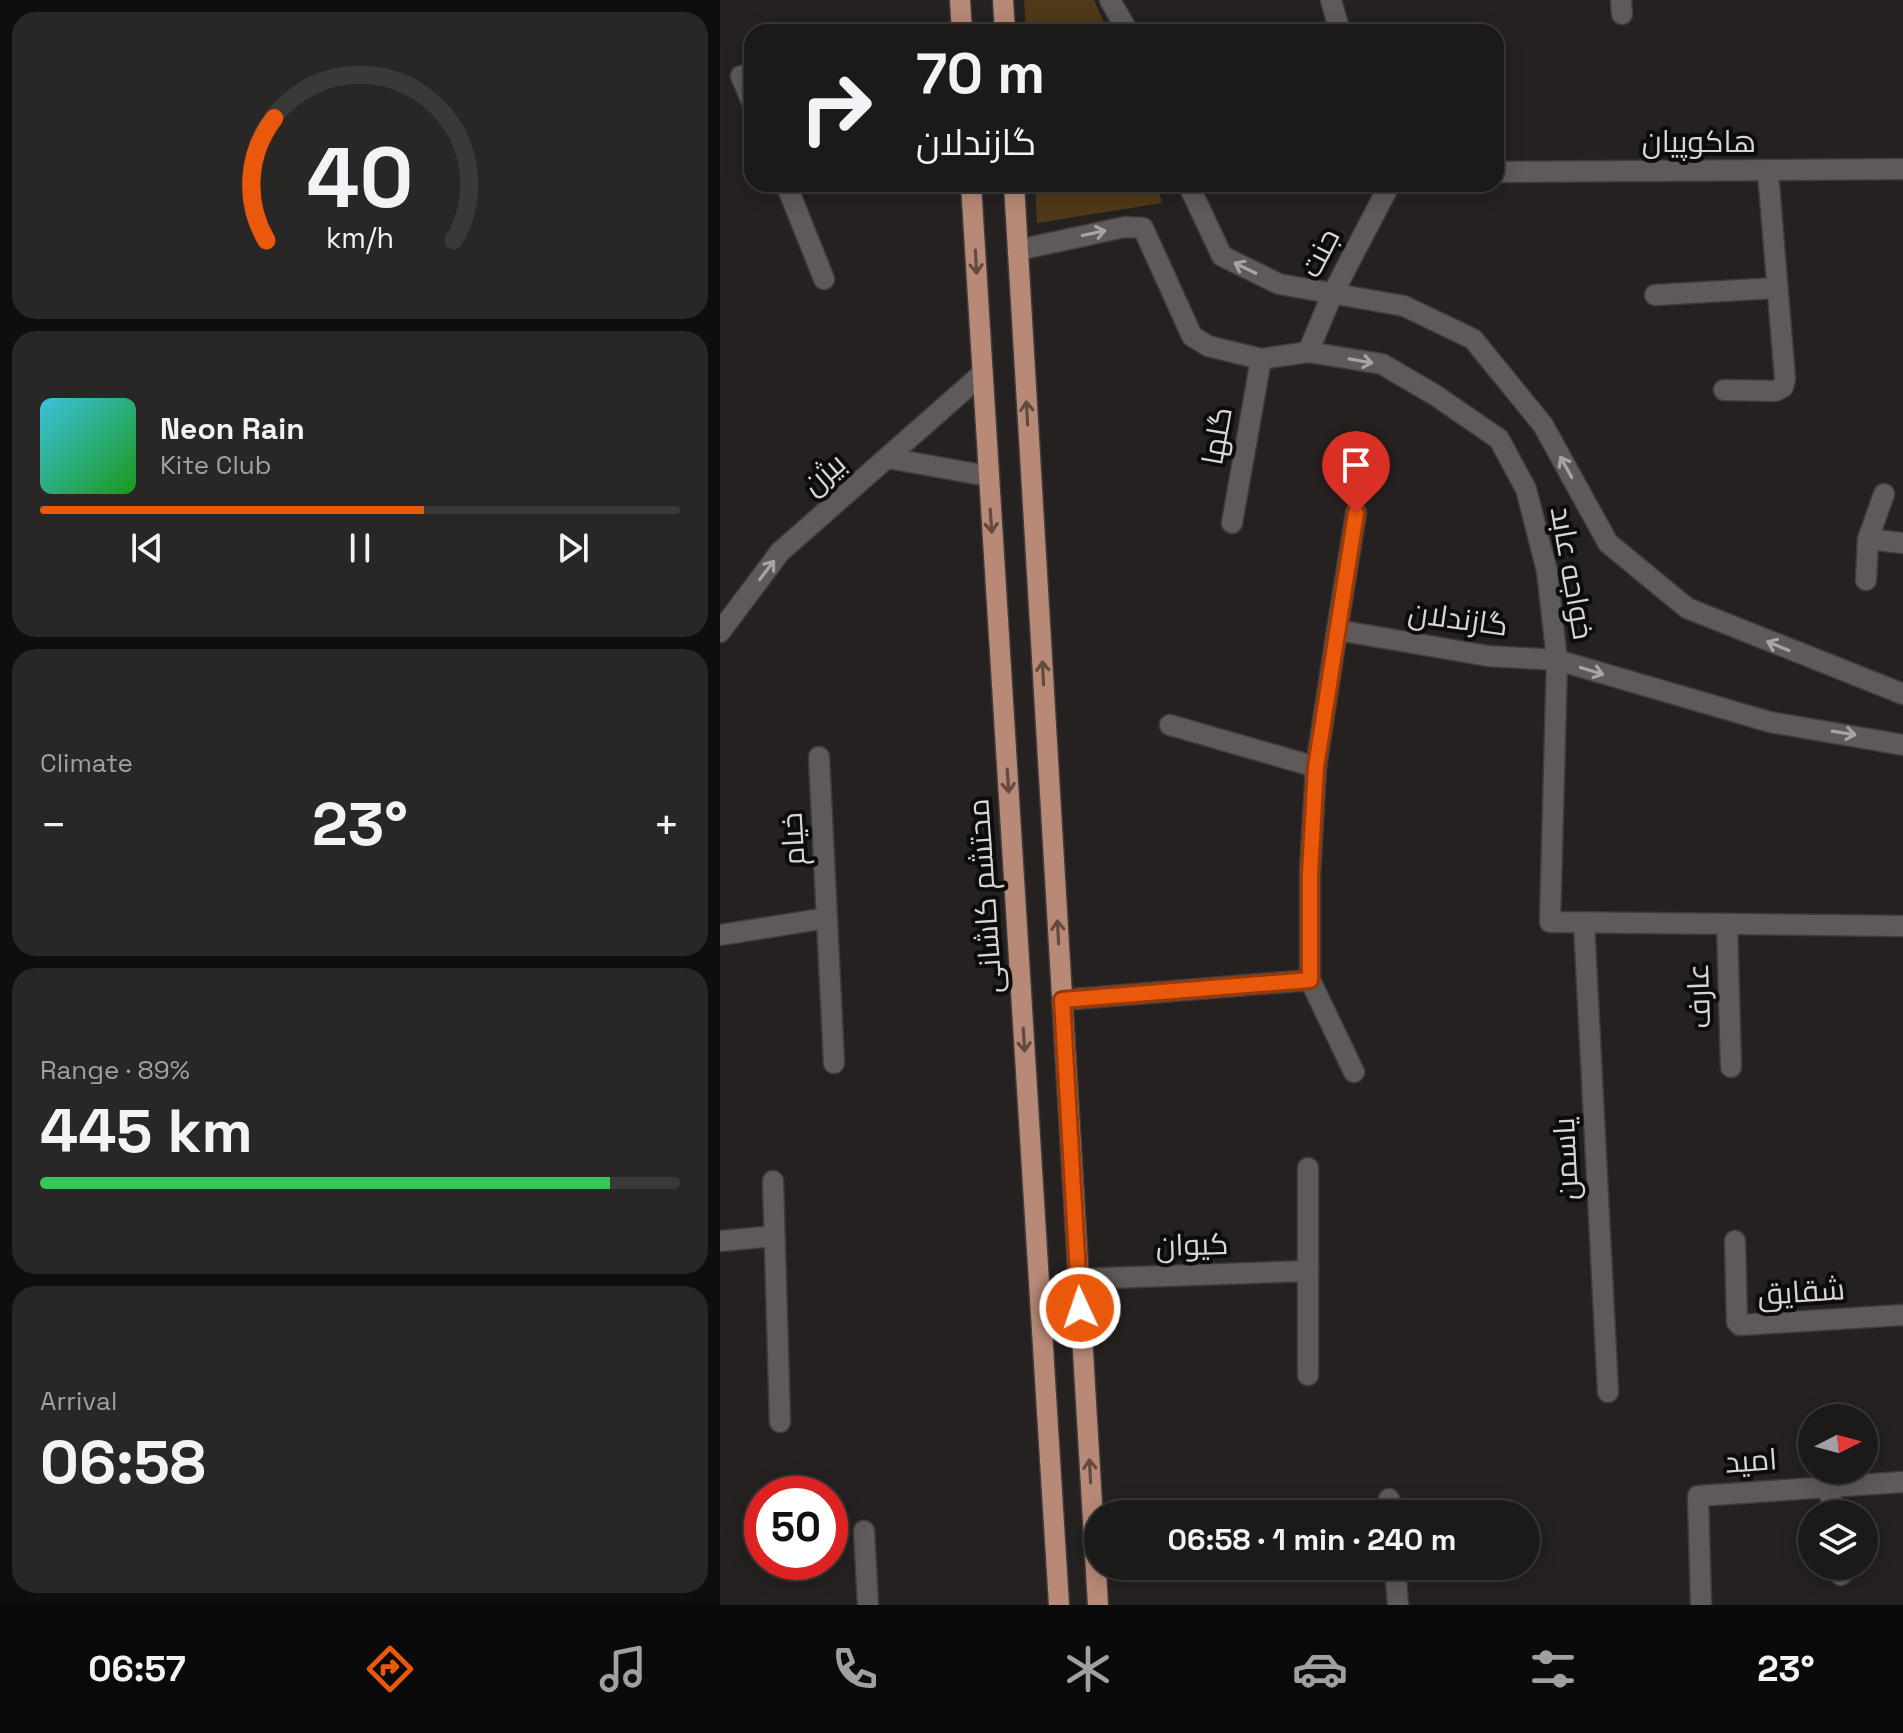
<!DOCTYPE html>
<html lang="en">
<head>
<meta charset="utf-8">
<style>
	:root { --surface:#1c1919; --page:#292626; --text:#f1f3f6; --muted:#a0a0a2; --line:#3a3838; --accent:#ea580c }
	body { margin:0; font-family:"Space Grotesk",Cairo,sans-serif; background:var(--page); color:var(--text); height:100vh; display:flex; flex-direction:column; font-size:30px; white-space:nowrap }
	* { box-sizing:border-box; margin:0 }
	p { font-size:26px; color:var(--muted) }
	.icon { flex:none; width:44px; height:44px; fill:none; stroke:currentColor; stroke-width:2; stroke-linecap:round; stroke-linejoin:round }
	.map { position:relative; flex:1; overflow:hidden }
	.side { display:flex; flex-direction:column; gap:12px; padding:12px; background:#0f0e0e; width:720px }
	.side>* { flex:none }
	.guide { position:absolute; left:24px; top:24px; width:760px; height:168px; border-radius:24px; box-shadow:0 4px 20px #0003,0 0 0 2px var(--line); background:#1c1919; color:var(--text); overflow:hidden }
	.needle { width:52px; rotate:84deg }
	.controls { position:absolute; left:1078px; top:1404px; display:grid; gap:16px }
	.controls a { display:grid; place-items:center; width:80px; height:80px; border-radius:50%; background:var(--surface); box-shadow:0 4px 20px #0003,0 0 0 2px var(--line); font-size:40px }
	.speed { position:absolute; left:24px; top:1476px; display:flex; gap:16px; font-size:40px; font-weight:700; text-align:center }
	.speed>* { display:grid; place-content:center; width:104px; height:104px; border-radius:50%; background:var(--surface); box-shadow:0 4px 20px #0003,0 0 0 2px var(--line); line-height:1 }
	.speed .limit { border:12px solid #d22; background:#fff; color:#111 }
	.pin { position:absolute; display:grid; place-items:center; width:68px; height:68px; color:#fff; margin:-82px -34px; border-radius:50% 50% 50% 0; rotate:-45deg; box-shadow:0 0 8px #0007 }
	.pin .icon { rotate:45deg }
	.me { position:absolute; width:88px; margin:-44px; rotate:357deg; stroke-linejoin:round; filter:drop-shadow(0 0 6px #0008) }
	.turn { display:flex; align-items:center; gap:28px; height:168px; padding:0 40px; font-size:36px }
	.turn .icon { width:104px; height:104px; stroke-width:2.5 }
	.turn b { display:block; font-size:56px; line-height:68px }
	.big { font-size:60px; font-weight:600; line-height:1.1 }
	.side .card { flex:1; display:flex; flex-direction:column; justify-content:center; gap:12px; min-width:0; padding:0 28px; border-radius:24px; background:var(--page) }
	.side .dial { align-items:center; gap:0 }
	.dial svg { height:208px; overflow:visible; fill:none; stroke:var(--line); stroke-width:7; stroke-linecap:round; text-anchor:middle }
	.dial text { fill:var(--text); stroke:none }
	.song { display:flex; align-items:center; gap:24px }
	.cover { width:96px; height:96px; border-radius:12px; background:linear-gradient(135deg,hsl(190 70% 55%),hsl(120 70% 35%)) }
	.played { height:8px; border-radius:4px; background:linear-gradient(90deg,var(--accent) 60%,var(--line) 60%) }
	.keys { display:flex; justify-content:space-around; direction:ltr }
	.heat { display:flex; justify-content:space-between; align-items:center; font-size:44px; direction:ltr }
	.charge { height:12px; border-radius:6px; background:linear-gradient(90deg,#34c759 89%,var(--line) 0) }
	.trip { position:absolute; left:364px; top:1500px; width:456px; height:80px; border-radius:40px; background:var(--surface); box-shadow:0 4px 20px #0003,0 0 0 2px var(--line); font-weight:600; line-height:80px; text-align:center }
	.tab-bar { display:flex; height:128px; justify-content:space-around; align-items:center; background:#0b0a0a; color:var(--muted) }
	.tab-bar .icon { width:56px; height:56px }
	.tab-bar .active { color:var(--accent) }
	.tab-bar b { font-size:36px; color:var(--text) }
	main { display:flex; flex:1; min-height:0 }
	.map>svg:first-child { display:block }
	.green { fill:#4f3918 }
	.lines { fill:none; stroke-linecap:round; stroke-linejoin:round }
	.minor-casing { stroke:#3e3b3c; stroke-width:23 }
	.major-casing { stroke:#3e3b3c; stroke-width:23 }
	.minor { stroke:#5f5a5a; stroke-width:20 }
	.major { stroke:#b78976; stroke-width:20 }
	.oneway { stroke:#a8a4a4 }
	.oneway2 { stroke:#624a40 }
	.route-casing { stroke:#983908; stroke-width:20 }
	.route { stroke:#ea580c; stroke-width:14 }
	.labels { text-anchor:middle; stroke-width:8; stroke-linejoin:round; paint-order:stroke }
	.street-label { font-size:30px; fill:#d8d5d6; stroke:#0d0b0b }
</style>
</head>
<body>
<main>
<section class="side">
<div class="card dial"><svg viewBox="0 0 100 80">
<path d="M14 69A42 42 0 1 1 86 69"/>
<path d="M14 69A42 42 0 0 1 17 22" stroke="#ea580c"/>
<text x="50" y="56" font-size="32" font-weight="700">40</text>
<text x="50" y="72" font-size="11">km/h</text>
</svg></div>
<div class="card">
<div class="song"><i class="cover"></i><div><b>Neon Rain</b><p>Kite Club</p></div></div>
<div class="played"></div>
<div class="keys"><svg class="icon" aria-label="previous" viewBox="0 0 24 24"><path d="M18 5L8 12l10 7zM5 5v14"/></svg><svg class="icon" aria-label="pause" viewBox="0 0 24 24"><path d="M8 5v14M16 5v14"/></svg><svg class="icon" aria-label="next" viewBox="0 0 24 24"><path d="M6 5l10 7-10 7zM19 5v14"/></svg></div>
</div>
<div class="card"><p>Climate</p>
<div class="heat"><a>−</a><b class="big">23°</b><a>+</a></div>
</div>
<div class="card"><p>Range · 89%</p><b class="big">445 km</b><div class="charge"></div></div>
<div class="card"><p>Arrival</p><b class="big">06:58</b></div>
</section>
<div class="map">
<svg width="1183" height="1605" viewBox="0 0 1183 1605">
	<rect width="100%" height="100%" fill="#252121"/>
	<g class="green">
		<polygon points="304,0 374,0 388,32 306,32"/>
		<polygon points="315,184 437,184 442,203 317,223"/>
	</g>
	<g class="lines">
		<g class="minor-casing">
			<g id="minor">
				<polyline points="390,0 408,32"/>
				<polyline points="611,0 620,32"/>
				<polyline points="901,0 902,14"/>
				<polyline points="21,76 32,102"/>
				<polyline points="776,172 1183,169"/>
				<polyline points="66,184 104,279"/>
				<polyline points="468,184 502,256 559,284 684,306 753,339 823,425 888,543 967,608 1183,694"/>
				<polyline points="298,250 405,227 423,228 472,336 488,346 541,359 588,352 662,364 715,395 779,439 806,489 827,571 837,660 1050,722 1183,745"/>
				<polyline points="935,295 1056,288"/>
				<polyline points="588,352 612,295 670,184"/>
				<polyline points="1004,390 1055,391 1063,387 1065,379 1048,172"/>
				<polyline points="167,458 268,476"/>
				<polyline points="512,523 541,359"/>
				<polyline points="1148,539 1183,543"/>
				<polyline points="1146,580 1148,539 1164,494"/>
				<polyline points="617,630 636,513"/>
				<polyline points="0,632 60,552 262,374"/>
				<polyline points="450,725 596,767"/>
				<polyline points="99,757 114,1063"/>
				<polyline points="864,923 888,1392"/>
				<polyline points="1007,924 1011,1067"/>
				<polyline points="0,935 107,918"/>
				<polyline points="590,980 634,1072"/>
				<polyline points="342,1000 590,980 590,873 596,767 617,630 768,656 837,660 830,922 1183,926"/>
				<polyline points="588,1168 588,1375"/>
				<polyline points="53,1181 60,1422"/>
				<polyline points="0,1241 54,1236"/>
				<polyline points="1015,1241 1017,1322 1020,1325 1183,1315"/>
				<polyline points="358,1279 588,1271"/>
				<polyline points="1109,1486 1113,1514"/>
				<polyline points="669,1499 670,1514"/>
				<polyline points="144,1531 148,1605"/>
				<polyline points="675,1566 678,1605"/>
				<polyline points="1119,1566 1121,1575"/>
				<polyline points="981,1605 978,1496 1183,1482"/>
			</g>
		</g>
		<g class="major-casing">
			<g id="major">
				<polyline points="240,0 242,32"/>
				<polyline points="283,0 285,32"/>
				<polyline points="251,184 339,1605"/>
				<polyline points="294,184 378,1605"/>
			</g>
		</g>
		<use href="#minor" class="minor"/>
		<use href="#major" class="major"/>
	</g>
	<defs><path id="oneway-shaft" d="M-6 0H5M1.5-3L5.5 0L1.5 3" fill="none" stroke-width="1.6" stroke-linecap="round" stroke-linejoin="round" transform="scale(2)"/></defs>
	<g class="oneway">
		<use href="#oneway-shaft" transform="translate(374 233) rotate(-12)"/>
		<use href="#oneway-shaft" transform="translate(525 268) rotate(-154)"/>
		<use href="#oneway-shaft" transform="translate(641 361) rotate(10)"/>
		<use href="#oneway-shaft" transform="translate(846 467) rotate(-119)"/>
		<use href="#oneway-shaft" transform="translate(47 570) rotate(-53)"/>
		<use href="#oneway-shaft" transform="translate(1058 646) rotate(-158)"/>
		<use href="#oneway-shaft" transform="translate(872 671) rotate(17)"/>
		<use href="#oneway-shaft" transform="translate(1124 733) rotate(9)"/>
	</g>
	<g class="oneway2">
		<use href="#oneway-shaft" transform="translate(256 262) rotate(87)"/>
		<use href="#oneway-shaft" transform="translate(307 413) rotate(-93)"/>
		<use href="#oneway-shaft" transform="translate(271 521) rotate(86)"/>
		<use href="#oneway-shaft" transform="translate(323 673) rotate(-93)"/>
		<use href="#oneway-shaft" transform="translate(288 781) rotate(86)"/>
		<use href="#oneway-shaft" transform="translate(338 932) rotate(-93)"/>
		<use href="#oneway-shaft" transform="translate(304 1040) rotate(86)"/>
		<use href="#oneway-shaft" transform="translate(370 1471) rotate(-93)"/>
	</g>
	<g class="lines">
		<g class="route-casing">
			<polyline id="route" points="360,1308 342,1000 590,980 590,873 596,767 636,513"/>
		</g>
		<use href="#route" class="route"/>
	</g>
	<g class="labels">
		<g class="street-label">
			<text x="979" y="152">هاکوپیان</text>
			<text transform="translate(600 253) rotate(-63)" y="10">جنت</text>
			<text transform="translate(497 436) rotate(-80)" y="10">گلها</text>
			<text transform="translate(104 474) rotate(-41)" y="10">بیژن</text>
			<text transform="translate(852 573) rotate(80)" y="10">خواجه عابد</text>
			<text transform="translate(738 619) rotate(8)" y="10">گازندلان</text>
			<text transform="translate(73 839) rotate(-93)" y="10">خیام</text>
			<text transform="translate(265 896) rotate(-94)" y="10">محتشم کاشانی</text>
			<text transform="translate(979 996) rotate(-92)" y="10">عارف</text>
			<text transform="translate(846 1159) rotate(-93)" y="10">یاسمن</text>
			<text transform="translate(472 1245) rotate(-2)" y="10">کیوان</text>
			<text transform="translate(1081 1292) rotate(-4)" y="10">شقایق</text>
			<text transform="translate(1031 1461) rotate(-4)" y="10">امید</text>
		</g>
	</g>
</svg>
<div class="controls">
<a><svg class="needle" viewBox="-14 -14 28 28"><path d="M0-13l5 13h-10z" fill="#e53935"/><path d="M0 13l5-13h-10z" fill="#a0a0a2"/></svg></a>
<a><svg class="icon" aria-label="layers" viewBox="0 0 24 24"><path d="M12 4l9 5-9 5-9-5zM3 14l9 5 9-5"/></svg></a>
</div>
<div class="speed"><div class="limit">50</div></div>
<div class="pin" style="left:636px;top:513px;background:#d93025"><svg class="icon" aria-label="arrive" viewBox="0 0 24 24"><path d="M6 21V4h12l-3 4 3 4H6"/></svg></div>
<svg class="me" style="left:360px;top:1308px" viewBox="-20 -20 40 40"><circle r="17" fill="#ea580c" stroke="#fff" stroke-width="3"/><path d="M0-11L8 9 0 5-8 9z" fill="#fff"/></svg>
<div class="trip">06:58 · 1 min · 240 m</div>
<div class="guide">
<div class="turn"><svg class="icon" aria-label="right" viewBox="0 0 24 24"><path d="M7 20v-9h11M14 6l5 5-5 5"/></svg><div><b>70 m</b>گازندلان</div></div>
</div>
</div>
</main>
<nav class="tab-bar">
<b>06:57</b>
<svg class="icon active" aria-label="directions" viewBox="0 0 24 24"><path d="M12 3l9 9-9 9-9-9zM9 14v-3h6M13 9l2 2-2 2"/></svg>
<svg class="icon" aria-label="music" viewBox="0 0 24 24"><path d="M9 18V5l10-2v13"/><circle cx="6" cy="18" r="3"/><circle cx="16" cy="16" r="3"/></svg>
<svg class="icon" aria-label="phone" viewBox="0 0 24 24"><path d="M5 4h4l2 5-3 2q2 4 5 5l2-3 5 2v4C11 20 4 13 5 4z"/></svg>
<svg class="icon" aria-label="climate" viewBox="0 0 24 24"><path d="M12 3v18M4 7l16 10M4 17L20 7"/></svg>
<svg class="icon" aria-label="car" viewBox="0 0 24 24"><path d="M5 17H2v-5l4-1 3-4h7l3 4 3 1v5h-3M9 17h6M6 11h13"/><circle cx="7" cy="17" r="2"/><circle cx="17" cy="17" r="2"/></svg>
<svg class="icon" aria-label="filters" viewBox="0 0 24 24"><path d="M4 7h16M4 17h16"/><circle cx="9" cy="7" r="2"/><circle cx="15" cy="17" r="2"/></svg>
<b>23°</b>
</nav>
</body>
</html>
